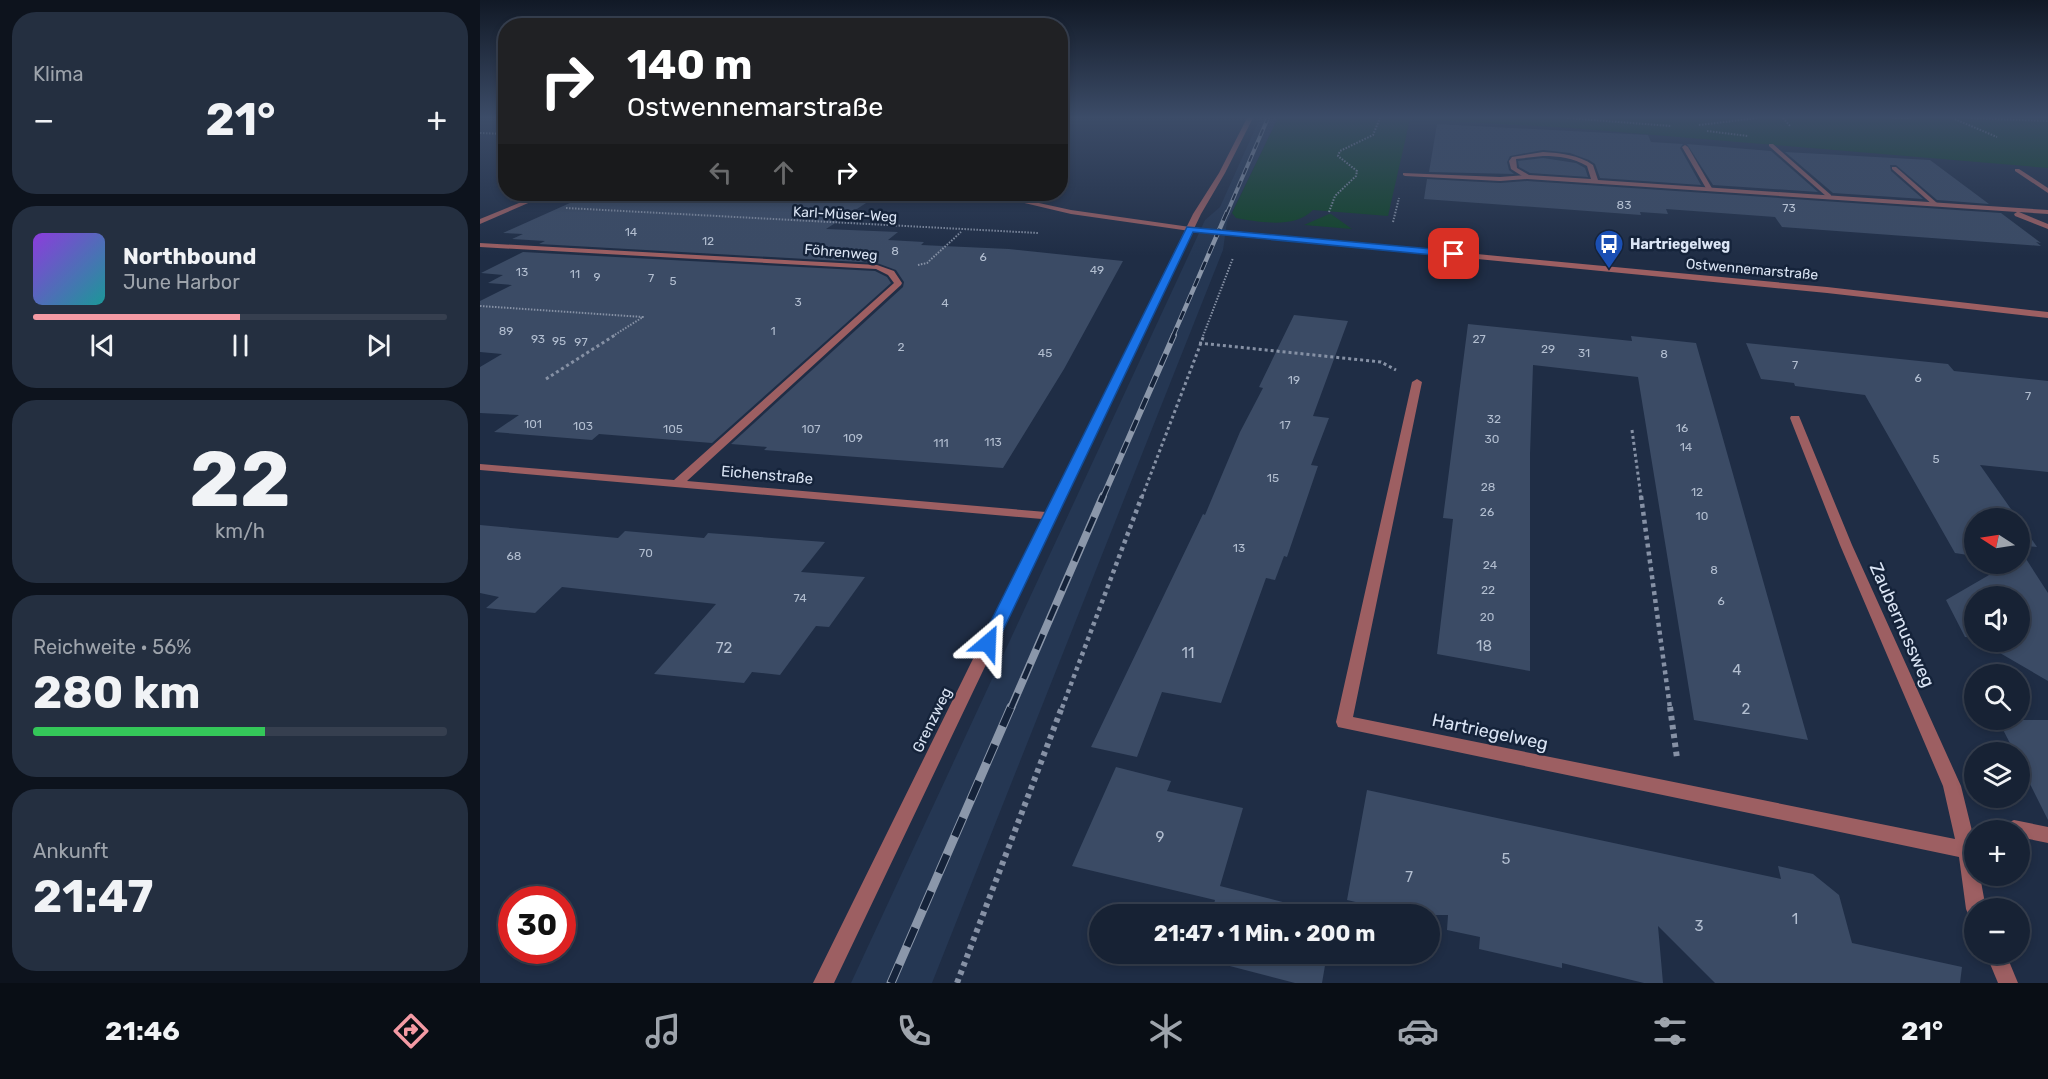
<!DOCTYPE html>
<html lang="de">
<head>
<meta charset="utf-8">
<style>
	:root { --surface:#172234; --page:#242f40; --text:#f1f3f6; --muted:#9ea4ac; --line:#363f4f; --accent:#f49aa4 }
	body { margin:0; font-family:Rubik,sans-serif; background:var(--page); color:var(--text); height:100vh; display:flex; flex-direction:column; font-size:22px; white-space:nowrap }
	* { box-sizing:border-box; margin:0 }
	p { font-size:20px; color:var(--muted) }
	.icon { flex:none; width:33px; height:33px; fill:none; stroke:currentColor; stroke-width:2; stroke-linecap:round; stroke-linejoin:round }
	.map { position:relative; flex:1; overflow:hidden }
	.details { display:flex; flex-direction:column; gap:12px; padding:12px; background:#0d131d; width:480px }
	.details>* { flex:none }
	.hud { position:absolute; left:18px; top:18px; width:570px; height:183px; border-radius:24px; box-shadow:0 3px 9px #0003,0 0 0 2px var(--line); background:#202124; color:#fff; overflow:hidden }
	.needle { width:39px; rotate:282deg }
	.controls { position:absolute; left:1484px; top:508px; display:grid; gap:12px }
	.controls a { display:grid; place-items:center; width:66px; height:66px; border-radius:50%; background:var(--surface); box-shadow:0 3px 9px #0003,0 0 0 2px var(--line); font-size:30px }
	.speed { position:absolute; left:18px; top:886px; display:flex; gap:12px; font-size:30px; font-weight:700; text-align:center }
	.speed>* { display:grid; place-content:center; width:78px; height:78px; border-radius:50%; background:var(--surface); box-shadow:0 3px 9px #0003,0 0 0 2px var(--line); line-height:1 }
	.speed .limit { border:9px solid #d22; background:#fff; color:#111 }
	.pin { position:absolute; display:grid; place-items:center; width:51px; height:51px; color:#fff; margin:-26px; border-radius:12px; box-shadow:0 3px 9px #0006 }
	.me { position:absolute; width:66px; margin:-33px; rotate:26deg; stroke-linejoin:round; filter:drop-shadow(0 0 4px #0008) }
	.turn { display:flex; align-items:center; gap:21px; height:126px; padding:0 30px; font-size:27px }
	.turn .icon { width:78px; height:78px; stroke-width:2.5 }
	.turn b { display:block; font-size:42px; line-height:51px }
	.lanes { display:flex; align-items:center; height:57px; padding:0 30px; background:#0003; justify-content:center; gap:30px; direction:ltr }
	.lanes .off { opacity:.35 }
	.big { font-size:45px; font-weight:700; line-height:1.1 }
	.details .card { flex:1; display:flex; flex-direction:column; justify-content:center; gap:9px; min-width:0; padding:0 21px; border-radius:24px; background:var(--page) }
	.details .dial { align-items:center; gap:0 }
	.dial b { font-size:78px; line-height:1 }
	.song { display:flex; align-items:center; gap:18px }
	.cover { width:72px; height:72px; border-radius:9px; background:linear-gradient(135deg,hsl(270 70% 55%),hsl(180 70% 35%)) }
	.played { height:6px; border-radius:3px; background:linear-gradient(90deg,var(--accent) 50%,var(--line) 50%) }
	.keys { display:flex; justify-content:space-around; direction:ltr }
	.heat { display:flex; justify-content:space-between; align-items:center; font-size:33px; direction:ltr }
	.charge { height:9px; border-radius:4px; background:linear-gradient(90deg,#34c759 56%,var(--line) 0) }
	.trip { position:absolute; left:609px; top:904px; width:351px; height:60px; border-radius:30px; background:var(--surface); box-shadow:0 3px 9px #0003,0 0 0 2px var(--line); font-weight:700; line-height:60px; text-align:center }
	.tab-bar { display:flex; height:96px; justify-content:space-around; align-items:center; background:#090e15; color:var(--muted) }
	.tab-bar .icon { width:42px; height:42px }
	.tab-bar .selected { color:var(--accent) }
	.tab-bar b { font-size:27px; color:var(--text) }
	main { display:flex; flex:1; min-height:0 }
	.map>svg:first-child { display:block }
	.built { fill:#253753 }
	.green { fill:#104427 }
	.building { fill:#3b4b65 }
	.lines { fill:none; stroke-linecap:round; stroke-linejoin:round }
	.path-far3 { stroke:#8691a5; stroke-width:2; stroke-dasharray:1.5 1.5; stroke-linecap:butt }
	.path-far2 { stroke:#8691a5; stroke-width:3; stroke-dasharray:3 3; stroke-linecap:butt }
	.path-far1 { stroke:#8691a5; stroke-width:4.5; stroke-dasharray:4 4; stroke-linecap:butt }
	.path { stroke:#8691a5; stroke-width:6; stroke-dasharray:4.5 4.5; stroke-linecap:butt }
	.service { fill:#9d5f62; fill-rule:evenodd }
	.minor { fill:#9d5f62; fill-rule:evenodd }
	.tertiary { fill:#9d5f62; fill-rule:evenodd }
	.rail-far4-casing { stroke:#8b97aa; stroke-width:4 }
	.rail-far3-casing { stroke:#8b97aa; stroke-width:4.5 }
	.rail-far2-casing { stroke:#8b97aa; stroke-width:6 }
	.rail-far1-casing { stroke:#8b97aa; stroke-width:8 }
	.rail-casing { stroke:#8b97aa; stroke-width:9 }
	.rail-far4 { stroke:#15233a; stroke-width:2; stroke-dasharray:7; stroke-linecap:butt }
	.rail-far3 { stroke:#15233a; stroke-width:3; stroke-dasharray:9; stroke-linecap:butt }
	.rail-far2 { stroke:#15233a; stroke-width:4; stroke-dasharray:12; stroke-linecap:butt }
	.rail-far1 { stroke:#15233a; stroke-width:5; stroke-dasharray:16; stroke-linecap:butt }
	.rail { stroke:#15233a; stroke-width:7; stroke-dasharray:20; stroke-linecap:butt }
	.route { fill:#1a73e8; stroke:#114b97; stroke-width:1.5 }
	.labels { text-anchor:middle; stroke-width:5; stroke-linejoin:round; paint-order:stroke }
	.number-label { font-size:12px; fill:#b2bed0 }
	.far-street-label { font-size:14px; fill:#dae4f4; stroke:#15233a }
	.far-poi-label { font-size:14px; font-weight:bold; fill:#dae4f4; stroke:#15233a; text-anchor:start }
	.street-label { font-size:15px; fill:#dae4f4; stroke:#15233a }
	.near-number-label { font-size:15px; fill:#b2bed0 }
	.near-street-label { font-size:18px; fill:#dae4f4; stroke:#15233a }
</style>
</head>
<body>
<main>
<section class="details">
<div class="card"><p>Klima</p>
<div class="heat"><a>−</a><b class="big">21°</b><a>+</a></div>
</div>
<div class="card">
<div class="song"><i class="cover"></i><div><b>Northbound</b><p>June Harbor</p></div></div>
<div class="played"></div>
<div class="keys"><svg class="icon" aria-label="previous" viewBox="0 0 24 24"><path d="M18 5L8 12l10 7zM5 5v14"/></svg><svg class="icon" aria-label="pause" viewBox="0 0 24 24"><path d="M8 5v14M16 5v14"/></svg><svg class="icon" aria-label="next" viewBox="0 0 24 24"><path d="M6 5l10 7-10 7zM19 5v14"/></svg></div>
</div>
<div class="card dial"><b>22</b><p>km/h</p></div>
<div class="card"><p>Reichweite · 56%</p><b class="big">280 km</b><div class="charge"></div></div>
<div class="card"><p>Ankunft</p><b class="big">21:47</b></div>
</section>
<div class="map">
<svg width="1568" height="983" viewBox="0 0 1568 983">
	<rect width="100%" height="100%" fill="#1f2d45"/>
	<polygon class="built" points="780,118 798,118 747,222 743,250 452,983 371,983 725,220 740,207"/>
	<g class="green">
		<path d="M798,118H1568V168L1091,128L930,119L908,216L833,210C815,229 779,222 756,218L752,213Z"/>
		<polygon points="849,214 851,214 872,229 824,225"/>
	</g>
	<g class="building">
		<polygon points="957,124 1168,135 1171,142 1203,144 1200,148 1221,185 1120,178 1115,164 1109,160 1090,153 1063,150 1030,156 1027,162 1029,170 1034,174 949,172"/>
		<polygon points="1207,144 1291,151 1338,192 1233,185"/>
		<polygon points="1305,152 1450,160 1509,204 1457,200 1416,165 1410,165 1411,171 1443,199 1353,193"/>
		<polygon points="1063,158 1096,163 1105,168 1108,177 1050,173 1039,167 1038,161"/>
		<polygon points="947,179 1020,183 1047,181 1521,213 1561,243 1556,242 1561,246 1302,227 1295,217 1186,209 1188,214 1160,212 1161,215 944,199"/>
		<polygon points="110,194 400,194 346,229 418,232 408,240 444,242 441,245 529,249 643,261 584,369 523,468 284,450 287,447 251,444 423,287 424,282 416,270 397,263 59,244 65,241 32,239 43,234 23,233"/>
		<polygon points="43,252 395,271 407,277 411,283 232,443 119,434 112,440 14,432 39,415 0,413 0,367 22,354 0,352 0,301 32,285 8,283 23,275 1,273"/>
		<polygon points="814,315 868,321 833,416 849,418 831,465 838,466 807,557 804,556 795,580 786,578 741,703 682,692 657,757 611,747 723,514 725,515 760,432 783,388 779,387"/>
		<polygon points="988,324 1152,341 1151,336 1216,343 1328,740 1214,720 1158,377 1053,365 1050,454 1050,671 957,654 973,519 963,518"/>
		<polygon points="1266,343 1468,364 1474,371 1568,381 1568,472 1500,465 1538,519 1494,519 1494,556 1475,553 1385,395 1315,386 1314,383 1281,379"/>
		<polygon points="1539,521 1557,547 1539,545"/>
		<polygon points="0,525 138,538 145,531 224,538 228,533 345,542 321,572 385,577 349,627 336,626 300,675 272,672 264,683 174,674 236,604 82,587 55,613 6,608 19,597 0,593"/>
		<polygon points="1539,548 1568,593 1568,681 1501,642 1539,642 1539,597 1494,597 1494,638 1485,637 1466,600 1528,564 1539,564"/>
		<polygon points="1518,720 1568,720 1568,820 1539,762 1539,753 1535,753"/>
		<polygon points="636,767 691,781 687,791 763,808 740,886 854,915 731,915 735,900 592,866"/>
		<polygon points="887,790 1301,879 1298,866 1333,874 1359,895 1372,943 1482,967 1480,983 1235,983 1178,926 1183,983 1164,983 1082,963 1082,968 999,949 1000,937 967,930 968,915 932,915 867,900"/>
		<polygon points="720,954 847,954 842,983 815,983 719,958"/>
	</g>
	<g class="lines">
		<g class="path-far3">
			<polyline points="1087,118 1191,126"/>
			<polyline points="1303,118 1311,127"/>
			<polyline points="1412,118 1431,118"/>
			<polyline points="1472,118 1517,137"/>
			<polyline points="1488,118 1568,121"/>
			<polyline points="1219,125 1277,118"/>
			<polyline points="1227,131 1268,136"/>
			<polyline points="0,133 26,134"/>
			<polyline points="580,168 586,169"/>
			<polyline points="469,194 485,199"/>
			<polyline points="86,208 558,233"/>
			<polyline points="849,212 855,196 876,176 877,171 858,156 860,151 893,135 900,118"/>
			<polyline points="913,222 919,198"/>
			<polyline points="438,265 447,263 481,232"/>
			<polyline points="0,306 163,317 133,336"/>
			<polyline points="723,336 753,258"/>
		</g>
		<g class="path-far2">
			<polyline points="719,343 901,362 916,370"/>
			<polyline points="66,379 135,335"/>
			<polyline points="1152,430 1161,497"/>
			<polyline points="662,497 724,335"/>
		</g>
		<g class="path-far1">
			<polyline points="1161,496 1190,708"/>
			<polyline points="582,708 662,496"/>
		</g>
		<g class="path">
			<polyline points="1190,707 1197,758"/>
			<polyline points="477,983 582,707"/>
		</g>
		<g class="service">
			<polygon points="1289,144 1293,144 1351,195 1351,197 1347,197 1289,146"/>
			<polygon points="1205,145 1208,147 1233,190 1232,191 1227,190 1202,147"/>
			<polygon points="1412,167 1416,167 1457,203 1457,205 1453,205 1412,169"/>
			<polygon points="1535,169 1539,169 1568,188 1568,193 1535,171"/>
			<polygon points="923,173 1020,177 1047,175 1050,177 1047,179 1020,181 925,176 923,175"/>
		</g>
		<g class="minor">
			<polygon points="767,118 773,118 745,173 721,214 354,983 333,983 562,519 0,470 0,464 194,480 414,283 408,275 396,269 0,247 0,243 397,265 414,271 422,283 421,285 207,481 566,512 713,214 739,173"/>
			<path d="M1063,152C1081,153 1099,155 1113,165L1118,180L1568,210V214L1539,212L1568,224V229L1535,216L1534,214L1537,212L1047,179L1031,169L1029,161L1032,157ZM1063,156C1079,156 1093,158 1107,166L1111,179L1049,175L1037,168L1036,159Z"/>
			<polygon points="61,194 69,194 0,224 0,219"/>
			<polygon points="937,379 942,382 873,717 1475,839 1463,786 1360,545 1310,418 1311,416 1319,416 1372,545 1481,786 1494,839 1494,876 1500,876 1506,909 1494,909 1494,918 1489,916 1486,909 1479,857 858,727 856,722 932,382"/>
			<polygon points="1534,820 1568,827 1568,843 1539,837 1539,831 1520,831 1523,825"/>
			<polygon points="1506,954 1526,954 1538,983 1518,983"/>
		</g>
		<polygon class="tertiary" points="507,194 517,194 591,210 710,227 1347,287 1568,312 1568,318 1347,293 710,231 591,214"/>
		<g class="rail-far4-casing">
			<polyline id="rail-far4" points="747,213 788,118"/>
		</g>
		<g class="rail-far3-casing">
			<polyline id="rail-far3" points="693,336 747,212"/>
		</g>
		<g class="rail-far2-casing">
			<polyline id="rail-far2" points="623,497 694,335"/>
		</g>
		<g class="rail-far1-casing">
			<polyline id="rail-far1" points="531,708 623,496"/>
		</g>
		<g class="rail-casing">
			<polyline id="rail" points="411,983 531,707"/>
		</g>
		<use href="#rail-far4" class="rail-far4"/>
		<use href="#rail-far3" class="rail-far3"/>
		<use href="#rail-far2" class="rail-far2"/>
		<use href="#rail-far1" class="rail-far1"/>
		<use href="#rail" class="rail"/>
	</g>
	<linearGradient id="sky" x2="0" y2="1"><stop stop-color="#111926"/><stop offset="0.46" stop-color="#3c4c68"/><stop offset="1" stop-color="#3c4c68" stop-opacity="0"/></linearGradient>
	<rect width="1568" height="256" fill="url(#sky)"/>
	<polygon class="route" points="707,227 974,251 978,254 974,257 713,232 517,643 508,649 502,648 500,643"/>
	<defs>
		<g id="bus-pin" transform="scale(1.5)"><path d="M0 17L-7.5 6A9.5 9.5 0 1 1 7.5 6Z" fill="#1a4fb4" stroke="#15233a"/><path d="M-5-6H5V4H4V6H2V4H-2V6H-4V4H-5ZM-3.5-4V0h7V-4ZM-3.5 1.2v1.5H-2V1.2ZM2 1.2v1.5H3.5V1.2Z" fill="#fff"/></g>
	</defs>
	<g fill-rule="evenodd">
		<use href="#bus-pin" x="1129" y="244"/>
	</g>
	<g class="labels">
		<g class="number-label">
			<text x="1144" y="209">83</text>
			<text x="1309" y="212">73</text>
			<text x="151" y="236">14</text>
			<text x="228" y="245">12</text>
			<text x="415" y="255">8</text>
			<text x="503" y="261">6</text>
			<text x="617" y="274">49</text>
			<text x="42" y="276">13</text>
			<text x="95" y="278">11</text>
			<text x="117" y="281">9</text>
			<text x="171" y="282">7</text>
			<text x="193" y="285">5</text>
			<text x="318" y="306">3</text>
			<text x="465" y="307">4</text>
			<text x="26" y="335">89</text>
			<text x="293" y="335">1</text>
			<text x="58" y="343">93</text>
			<text x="999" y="343">27</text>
			<text x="79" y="345">95</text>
			<text x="101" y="346">97</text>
			<text x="421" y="351">2</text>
			<text x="1068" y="353">29</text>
			<text x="565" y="357">45</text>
			<text x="1104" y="357">31</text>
			<text x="1184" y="358">8</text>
			<text x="1315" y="369">7</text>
			<text x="1438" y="382">6</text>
			<text x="814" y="384">19</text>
			<text x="1548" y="400">7</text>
			<text x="1014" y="423">32</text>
			<text x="53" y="428">101</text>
			<text x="805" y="429">17</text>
			<text x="103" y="430">103</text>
			<text x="1202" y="432">16</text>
			<text x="193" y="433">105</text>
			<text x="331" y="433">107</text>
			<text x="373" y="442">109</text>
			<text x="1012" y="443">30</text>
			<text x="513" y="446">113</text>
			<text x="461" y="447">111</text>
			<text x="1206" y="451">14</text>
			<text x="1456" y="463">5</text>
			<text x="793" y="482">15</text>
			<text x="1008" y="491">28</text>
			<text x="1217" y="496">12</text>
			<text x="1007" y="516">26</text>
			<text x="1222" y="520">10</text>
			<text x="759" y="552">13</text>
			<text x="166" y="557">70</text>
			<text x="34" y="560">68</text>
			<text x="1010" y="569">24</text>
			<text x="1234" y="574">8</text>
			<text x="1008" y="594">22</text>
			<text x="320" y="602">74</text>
			<text x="1241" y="605">6</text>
			<text x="1007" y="621">20</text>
		</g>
		<g class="far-street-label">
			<text transform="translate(365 214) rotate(3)" y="5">Karl-Müser-Weg</text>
			<text transform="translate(361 252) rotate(5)" y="5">Föhrenweg</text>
			<text transform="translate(1272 269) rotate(5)" y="5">Ostwennemarstraße</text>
		</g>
		<g class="far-poi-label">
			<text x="1150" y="249">Hartriegelweg</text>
		</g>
		<g class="street-label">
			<text transform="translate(287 475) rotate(5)" y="5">Eichenstraße</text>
			<text transform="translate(452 720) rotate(-64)" y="5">Grenzweg</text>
		</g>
		<g class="near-number-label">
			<text x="1004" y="651">18</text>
			<text x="244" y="653">72</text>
			<text x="708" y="658">11</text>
			<text x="1257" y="675">4</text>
			<text x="1266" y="714">2</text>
			<text x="680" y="842">9</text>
			<text x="1026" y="864">5</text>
			<text x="929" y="882">7</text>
			<text x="1315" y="924">1</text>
			<text x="1219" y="931">3</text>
		</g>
		<g class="near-street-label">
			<text transform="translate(1422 625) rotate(66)" y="6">Zaubernussweg</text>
			<text transform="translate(1010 732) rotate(12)" y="6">Hartriegelweg</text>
		</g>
	</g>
</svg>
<div class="controls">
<a><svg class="needle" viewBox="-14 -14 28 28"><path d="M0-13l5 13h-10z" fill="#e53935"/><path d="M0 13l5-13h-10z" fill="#9ea4ac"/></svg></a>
<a><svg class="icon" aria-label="sound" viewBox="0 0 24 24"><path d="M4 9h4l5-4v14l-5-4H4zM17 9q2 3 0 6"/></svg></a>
<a><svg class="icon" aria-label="search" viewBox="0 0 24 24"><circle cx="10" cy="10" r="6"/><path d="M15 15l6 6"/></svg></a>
<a><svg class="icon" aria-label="layers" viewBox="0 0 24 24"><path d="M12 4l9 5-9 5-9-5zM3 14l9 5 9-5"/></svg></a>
<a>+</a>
<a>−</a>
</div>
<div class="speed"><div class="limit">30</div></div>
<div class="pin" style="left:974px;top:254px;background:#d93025"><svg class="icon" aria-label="arrive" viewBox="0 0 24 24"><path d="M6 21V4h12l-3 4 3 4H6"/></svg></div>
<svg class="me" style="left:508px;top:643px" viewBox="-20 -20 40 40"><path d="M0-17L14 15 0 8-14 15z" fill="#1a73e8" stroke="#fff" stroke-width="4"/></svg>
<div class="trip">21:47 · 1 Min. · 200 m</div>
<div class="hud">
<div class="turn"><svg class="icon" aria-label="right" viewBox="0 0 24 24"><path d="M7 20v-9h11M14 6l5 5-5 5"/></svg><div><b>140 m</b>Ostwennemarstraße</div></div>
<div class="lanes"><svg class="icon off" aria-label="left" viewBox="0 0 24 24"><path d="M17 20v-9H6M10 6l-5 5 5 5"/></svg><svg class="icon off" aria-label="ahead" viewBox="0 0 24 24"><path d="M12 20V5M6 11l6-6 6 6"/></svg><svg class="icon" aria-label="right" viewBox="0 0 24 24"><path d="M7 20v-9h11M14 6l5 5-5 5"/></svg></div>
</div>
</div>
</main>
<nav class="tab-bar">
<b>21:46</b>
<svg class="icon selected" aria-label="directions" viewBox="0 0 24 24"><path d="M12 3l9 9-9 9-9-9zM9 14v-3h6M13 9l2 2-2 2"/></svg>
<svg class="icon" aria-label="music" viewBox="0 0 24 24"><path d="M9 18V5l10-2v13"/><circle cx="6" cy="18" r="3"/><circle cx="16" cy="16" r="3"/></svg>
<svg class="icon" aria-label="phone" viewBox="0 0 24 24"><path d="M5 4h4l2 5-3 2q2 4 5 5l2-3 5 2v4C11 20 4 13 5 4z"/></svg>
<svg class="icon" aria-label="climate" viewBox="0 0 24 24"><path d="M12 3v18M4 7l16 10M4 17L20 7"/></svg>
<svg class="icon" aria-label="car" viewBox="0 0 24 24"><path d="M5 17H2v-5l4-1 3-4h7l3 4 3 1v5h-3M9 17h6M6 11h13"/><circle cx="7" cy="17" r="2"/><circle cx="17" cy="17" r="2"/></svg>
<svg class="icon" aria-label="filters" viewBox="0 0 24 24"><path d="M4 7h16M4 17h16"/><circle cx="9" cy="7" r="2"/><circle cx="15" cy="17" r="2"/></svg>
<b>21°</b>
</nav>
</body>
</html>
